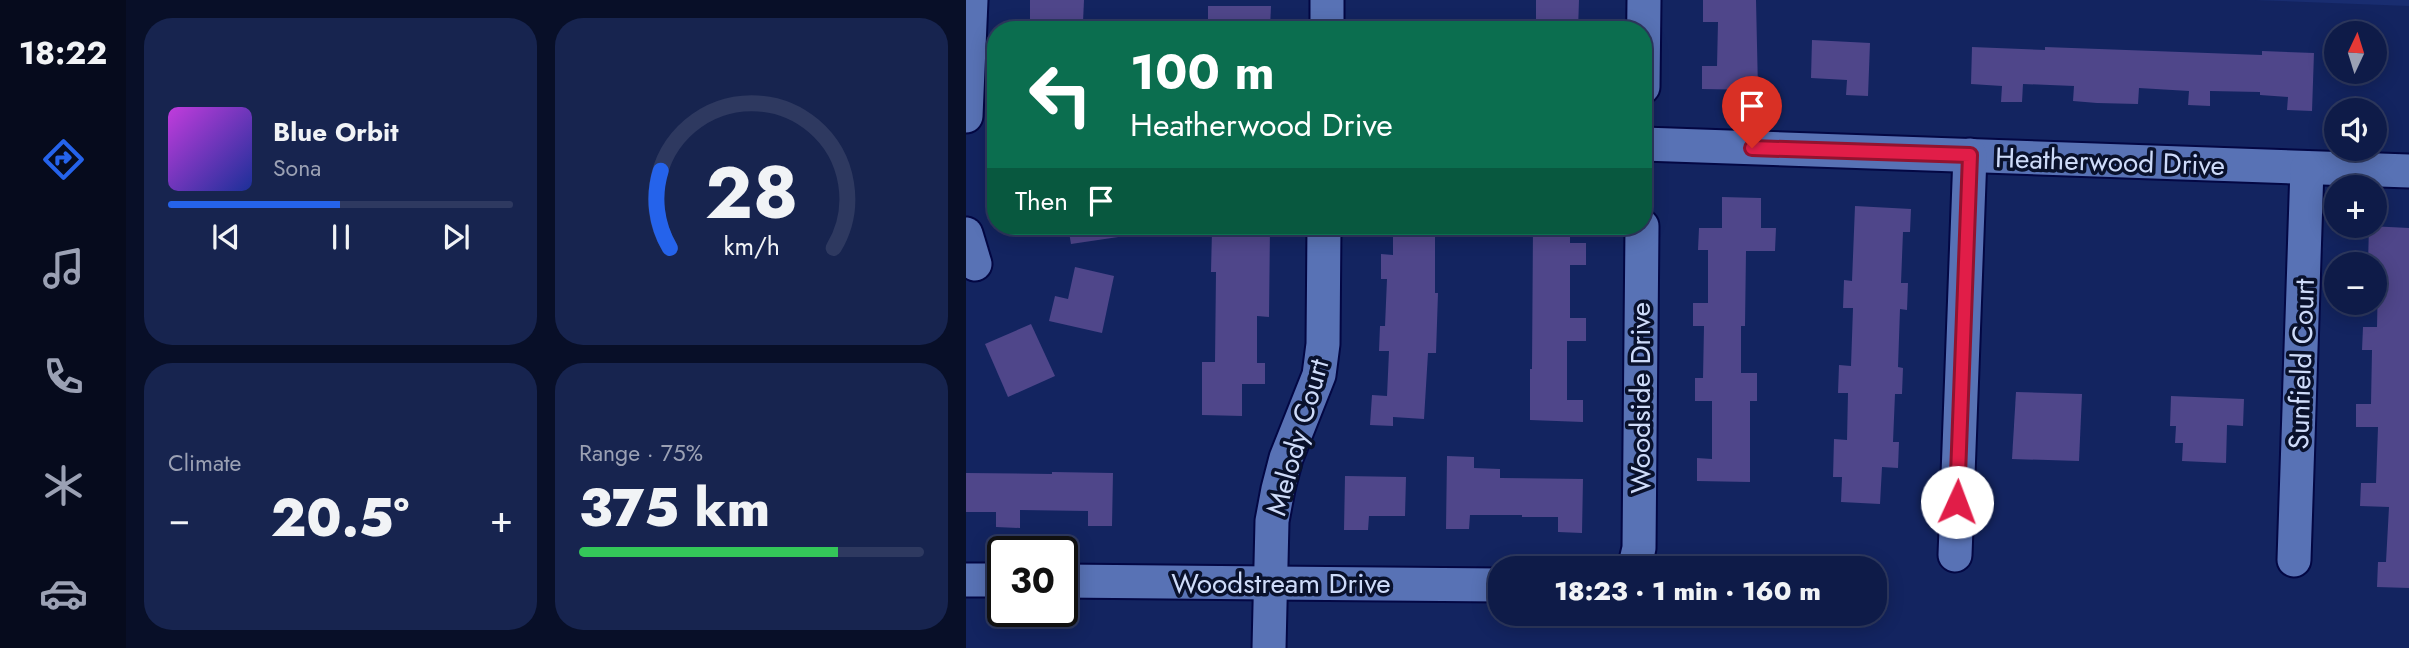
<!DOCTYPE html>
<html lang="en">
<head>
<meta charset="utf-8">
<style>
	:root { --surface:#0e1b48; --page:#17244f; --text:#f1f3f6; --muted:#9ba1b4; --line:#2e3960; --accent:#2563eb }
	body { margin:0; font-family:Jost,sans-serif; background:var(--page); color:var(--text); height:100vh; display:flex; flex-direction:column; font-size:26px; white-space:nowrap }
	* { box-sizing:border-box; margin:0 }
	p { font-size:23px; color:var(--muted) }
	.icon { flex:none; width:38px; height:38px; fill:none; stroke:currentColor; stroke-width:2; stroke-linecap:round; stroke-linejoin:round }
	.map { position:relative; flex:1; overflow:hidden }
	.details { display:flex; flex-direction:column; gap:18px; padding:18px; background:#080f28; width:840px }
	.details>* { flex:none }
	.top-card { position:absolute; left:21px; top:21px; width:665px; height:214px; border-radius:28px; box-shadow:0 4px 18px #0003,0 0 0 2px var(--line); background:#0b6e4f; color:#fff; overflow:hidden }
	.needle { width:46px; rotate:4deg }
	.controls { position:absolute; left:1358px; top:21px; display:grid; gap:14px }
	.controls a { display:grid; place-items:center; width:63px; height:63px; border-radius:50%; background:var(--surface); box-shadow:0 4px 18px #0003,0 0 0 2px var(--line); font-size:35px }
	.speed { position:absolute; left:21px; top:536px; display:flex; gap:14px; font-size:35px; font-weight:700; text-align:center }
	.speed>* { display:grid; place-content:center; width:91px; height:91px; border-radius:50%; background:var(--surface); box-shadow:0 4px 18px #0003,0 0 0 2px var(--line); line-height:1 }
	.speed .limit { border:4px solid #111; border-radius:10px; background:#fff; color:#111 }
	.pin { position:absolute; display:grid; place-items:center; width:60px; height:60px; color:#fff; margin:-72px -30px; border-radius:50% 50% 50% 0; rotate:-45deg; box-shadow:0 0 7px #0007 }
	.pin .icon { rotate:45deg }
	.me { position:absolute; width:77px; margin:-38px; rotate:2deg; stroke-linejoin:round; filter:drop-shadow(0 0 5px #0008) }
	.turn { display:flex; align-items:center; gap:24px; height:147px; padding:0 28px; font-size:32px }
	.turn .icon { width:91px; height:91px; stroke-width:2.5 }
	.turn b { display:block; font-size:49px; line-height:60px }
	.then { display:flex; align-items:center; height:66px; padding:0 28px; background:#0003; gap:14px; font-size:26px }
	.big { font-size:52px; font-weight:800; line-height:1.1 }
	.details .card { flex:1; display:flex; flex-direction:column; justify-content:center; gap:10px; min-width:0; padding:0 24px; border-radius:28px; background:var(--page) }
	.details .dial { align-items:center; gap:0 }
	.dial svg { height:182px; overflow:visible; fill:none; stroke:var(--line); stroke-width:7; stroke-linecap:round; text-anchor:middle }
	.dial text { fill:var(--text); stroke:none }
	.song { display:flex; align-items:center; gap:21px }
	.cover { width:84px; height:84px; border-radius:10px; background:linear-gradient(135deg,hsl(290 70% 55%),hsl(230 70% 35%)) }
	.played { height:7px; border-radius:4px; background:linear-gradient(90deg,var(--accent) 50%,var(--line) 50%) }
	.keys { display:flex; justify-content:space-around; direction:ltr }
	.heat { display:flex; justify-content:space-between; align-items:center; font-size:38px; direction:ltr }
	.charge { height:10px; border-radius:5px; background:linear-gradient(90deg,#34c759 75%,var(--line) 0) }
	.details .tiles { flex:1; display:grid; gap:18px; grid-template-columns:repeat(2,1fr) }
	.trip { position:absolute; left:522px; top:556px; width:399px; height:70px; border-radius:28px; background:var(--surface); box-shadow:0 4px 18px #0003,0 0 0 2px var(--line); font-weight:800; line-height:70px; text-align:center }
	main { display:flex; flex:1; min-height:0 }
	.tabs { display:flex; flex-direction:column; width:126px; justify-content:space-around; align-items:center; background:#060b1d; color:var(--muted) }
	.tabs .icon { width:49px; height:49px }
	.tabs .selected { color:var(--accent) }
	.tabs b { font-size:32px; color:var(--text) }
	.map>svg:first-child { display:block }
	.built { fill:#192d70 }
	.building { fill:#4f468a }
	.lines { fill:none; stroke-linecap:round; stroke-linejoin:round }
	.minor-casing { stroke:#030743; stroke-width:37 }
	.minor { stroke:#5872b5; stroke-width:33 }
	.route-casing { stroke:#92132f; stroke-width:18 }
	.route { stroke:#e11d48; stroke-width:12 }
	.labels { text-anchor:middle; stroke-width:7; stroke-linejoin:round; paint-order:stroke }
	.street-label { font-size:28px; fill:#cedbf9; stroke:#09112c }
</style>
</head>
<body>
<main>
<nav class="tabs">
<b>18:22</b>
<svg class="icon selected" aria-label="directions" viewBox="0 0 24 24"><path d="M12 3l9 9-9 9-9-9zM9 14v-3h6M13 9l2 2-2 2"/></svg>
<svg class="icon" aria-label="music" viewBox="0 0 24 24"><path d="M9 18V5l10-2v13"/><circle cx="6" cy="18" r="3"/><circle cx="16" cy="16" r="3"/></svg>
<svg class="icon" aria-label="phone" viewBox="0 0 24 24"><path d="M5 4h4l2 5-3 2q2 4 5 5l2-3 5 2v4C11 20 4 13 5 4z"/></svg>
<svg class="icon" aria-label="climate" viewBox="0 0 24 24"><path d="M12 3v18M4 7l16 10M4 17L20 7"/></svg>
<svg class="icon" aria-label="car" viewBox="0 0 24 24"><path d="M5 17H2v-5l4-1 3-4h7l3 4 3 1v5h-3M9 17h6M6 11h13"/><circle cx="7" cy="17" r="2"/><circle cx="17" cy="17" r="2"/></svg>
</nav>
<section class="details">
<div class="tiles">
<div class="card">
<div class="song"><i class="cover"></i><div><b>Blue Orbit</b><p>Sona</p></div></div>
<div class="played"></div>
<div class="keys"><svg class="icon" aria-label="previous" viewBox="0 0 24 24"><path d="M18 5L8 12l10 7zM5 5v14"/></svg><svg class="icon" aria-label="pause" viewBox="0 0 24 24"><path d="M8 5v14M16 5v14"/></svg><svg class="icon" aria-label="next" viewBox="0 0 24 24"><path d="M6 5l10 7-10 7zM19 5v14"/></svg></div>
</div>
<div class="card dial"><svg viewBox="0 0 100 80">
<path d="M14 69A42 42 0 1 1 86 69"/>
<path d="M14 69A42 42 0 0 1 10 35" stroke="#2563eb"/>
<text x="50" y="56" font-size="32" font-weight="700">28</text>
<text x="50" y="72" font-size="11">km/h</text>
</svg></div>
<div class="card"><p>Climate</p>
<div class="heat"><a>−</a><b class="big">20.5°</b><a>+</a></div>
</div>
<div class="card"><p>Range · 75%</p><b class="big">375 km</b><div class="charge"></div></div>
</div>
</section>
<div class="map">
<svg width="1443" height="648" viewBox="0 0 1443 648">
	<rect width="100%" height="100%" fill="#132460"/>
	<polygon class="built" points="1289,0 1443,0 1443,6"/>
	<g class="building">
		<polygon points="64,0 118,0 117,22 64,20"/>
		<polygon points="570,0 613,0 612,30 570,30"/>
		<polygon points="737,0 790,0 792,90 736,89 736,66 751,66 752,22 737,22"/>
		<polygon points="242,6 305,6 304,28 242,30"/>
		<polygon points="846,40 904,43 902,96 880,95 881,80 845,78"/>
		<polygon points="1006,47 1079,50 1079,47 1296,55 1296,51 1348,53 1346,111 1321,110 1322,97 1294,95 1294,92 1244,91 1244,106 1222,105 1223,91 1173,88 1172,104 1131,103 1107,101 1108,86 1057,84 1056,102 1035,102 1036,86 1005,84"/>
		<polygon points="756,197 795,198 795,228 810,228 809,251 780,251 779,326 775,326 775,373 791,373 791,401 784,401 784,482 731,481 731,458 746,459 746,401 729,401 729,378 737,378 738,326 727,326 727,303 742,303 742,250 732,250 733,228 756,228"/>
		<polygon points="889,206 945,209 944,232 937,232 935,283 942,283 941,310 934,309 932,367 937,368 936,394 929,394 927,442 933,442 932,468 916,467 914,504 875,502 876,477 867,477 868,439 881,440 882,393 872,393 873,365 885,366 887,308 877,308 878,280 886,281"/>
		<polygon points="102,226 158,226 159,236 105,244"/>
		<polygon points="253,226 304,226 303,317 291,316 291,363 299,363 299,384 276,384 276,416 236,415 236,362 249,362 250,272 245,272 246,230 253,230"/>
		<polygon points="427,226 469,226 469,293 472,293 470,353 462,353 458,419 427,417 427,426 404,425 406,395 421,396 423,351 413,351 414,326 419,326 421,279 415,279 415,254 427,255"/>
		<polygon points="567,226 604,226 604,243 620,243 620,265 604,265 604,318 620,318 620,341 601,341 601,400 617,400 617,422 564,420 564,369 566,369"/>
		<polygon points="1403,226 1443,228 1443,588 1411,587 1412,562 1420,562 1423,507 1394,506 1395,483 1410,483 1412,427 1390,427 1390,404 1405,404 1406,350 1396,350 1397,327 1411,327 1412,278 1409,278 1409,264 1402,264"/>
		<polygon points="109,267 148,276 136,333 83,321 89,296 102,299"/>
		<polygon points="65,324 89,376 42,397 19,344"/>
		<polygon points="1050,392 1116,394 1113,461 1046,459"/>
		<polygon points="1205,396 1278,399 1277,426 1261,425 1260,463 1216,461 1217,443 1209,443 1210,426 1204,426"/>
		<polygon points="481,456 508,457 508,468 534,469 534,478 617,479 616,533 592,532 592,517 556,517 556,515 504,515 503,529 480,529"/>
		<polygon points="86,472 147,473 146,526 122,526 122,511 54,510 54,528 30,527 30,512 0,512 0,473 86,474"/>
		<polygon points="379,476 440,477 439,516 403,516 402,530 378,530"/>
	</g>
	<g class="lines">
		<g class="minor-casing">
			<g id="minor">
				<polyline points="361,30 361,0"/>
				<polyline points="677,87 678,0"/>
				<polyline points="0,116 5,0"/>
				<polyline points="677,144 1443,171"/>
				<polyline points="0,234 9,264"/>
				<polyline points="989,555 1004,155"/>
				<polyline points="1328,560 1341,168"/>
				<polyline points="668,569 673,548 676,226"/>
				<polyline points="0,580 37,580"/>
				<polyline points="96,581 534,585"/>
				<polyline points="303,648 306,521 312,489 320,458 353,375 357,344 358,226"/>
			</g>
		</g>
		<use href="#minor" class="minor"/>
	</g>
	<g class="lines">
		<g class="route-casing">
			<polyline id="route" points="786,148 1004,155 991,502"/>
		</g>
		<use href="#route" class="route"/>
	</g>
	<g class="labels">
		<g class="street-label">
			<text transform="translate(1144 161) rotate(2)" y="10">Heatherwood Drive</text>
			<text transform="translate(1335 364) rotate(-88)" y="10">Sunfield Court</text>
			<text transform="translate(674 398) rotate(-90)" y="10">Woodside Drive</text>
			<text transform="translate(331 437) rotate(-74)" y="10">Melody Court</text>
			<text x="315" y="593">Woodstream Drive</text>
		</g>
	</g>
</svg>
<div class="controls">
<a><svg class="needle" viewBox="-14 -14 28 28"><path d="M0-13l5 13h-10z" fill="#e53935"/><path d="M0 13l5-13h-10z" fill="#9ba1b4"/></svg></a>
<a><svg class="icon" aria-label="sound" viewBox="0 0 24 24"><path d="M4 9h4l5-4v14l-5-4H4zM17 9q2 3 0 6"/></svg></a>
<a>+</a>
<a>−</a>
</div>
<div class="speed"><div class="limit">30</div></div>
<div class="pin" style="left:786px;top:148px;background:#d93025"><svg class="icon" aria-label="arrive" viewBox="0 0 24 24"><path d="M6 21V4h12l-3 4 3 4H6"/></svg></div>
<svg class="me" style="left:991px;top:502px" viewBox="-20 -20 40 40"><circle r="19" fill="#fff"/><path d="M0-13L10 11 0 6-10 11z" fill="#e11d48"/></svg>
<div class="trip">18:23 · 1 min · 160 m</div>
<div class="top-card">
<div class="turn"><svg class="icon" aria-label="left" viewBox="0 0 24 24"><path d="M17 20v-9H6M10 6l-5 5 5 5"/></svg><div><b>100 m</b>Heatherwood Drive</div></div>
<div class="then">Then<svg class="icon" aria-label="arrive" viewBox="0 0 24 24"><path d="M6 21V4h12l-3 4 3 4H6"/></svg></div>
</div>
</div>
</main>
</body>
</html>
